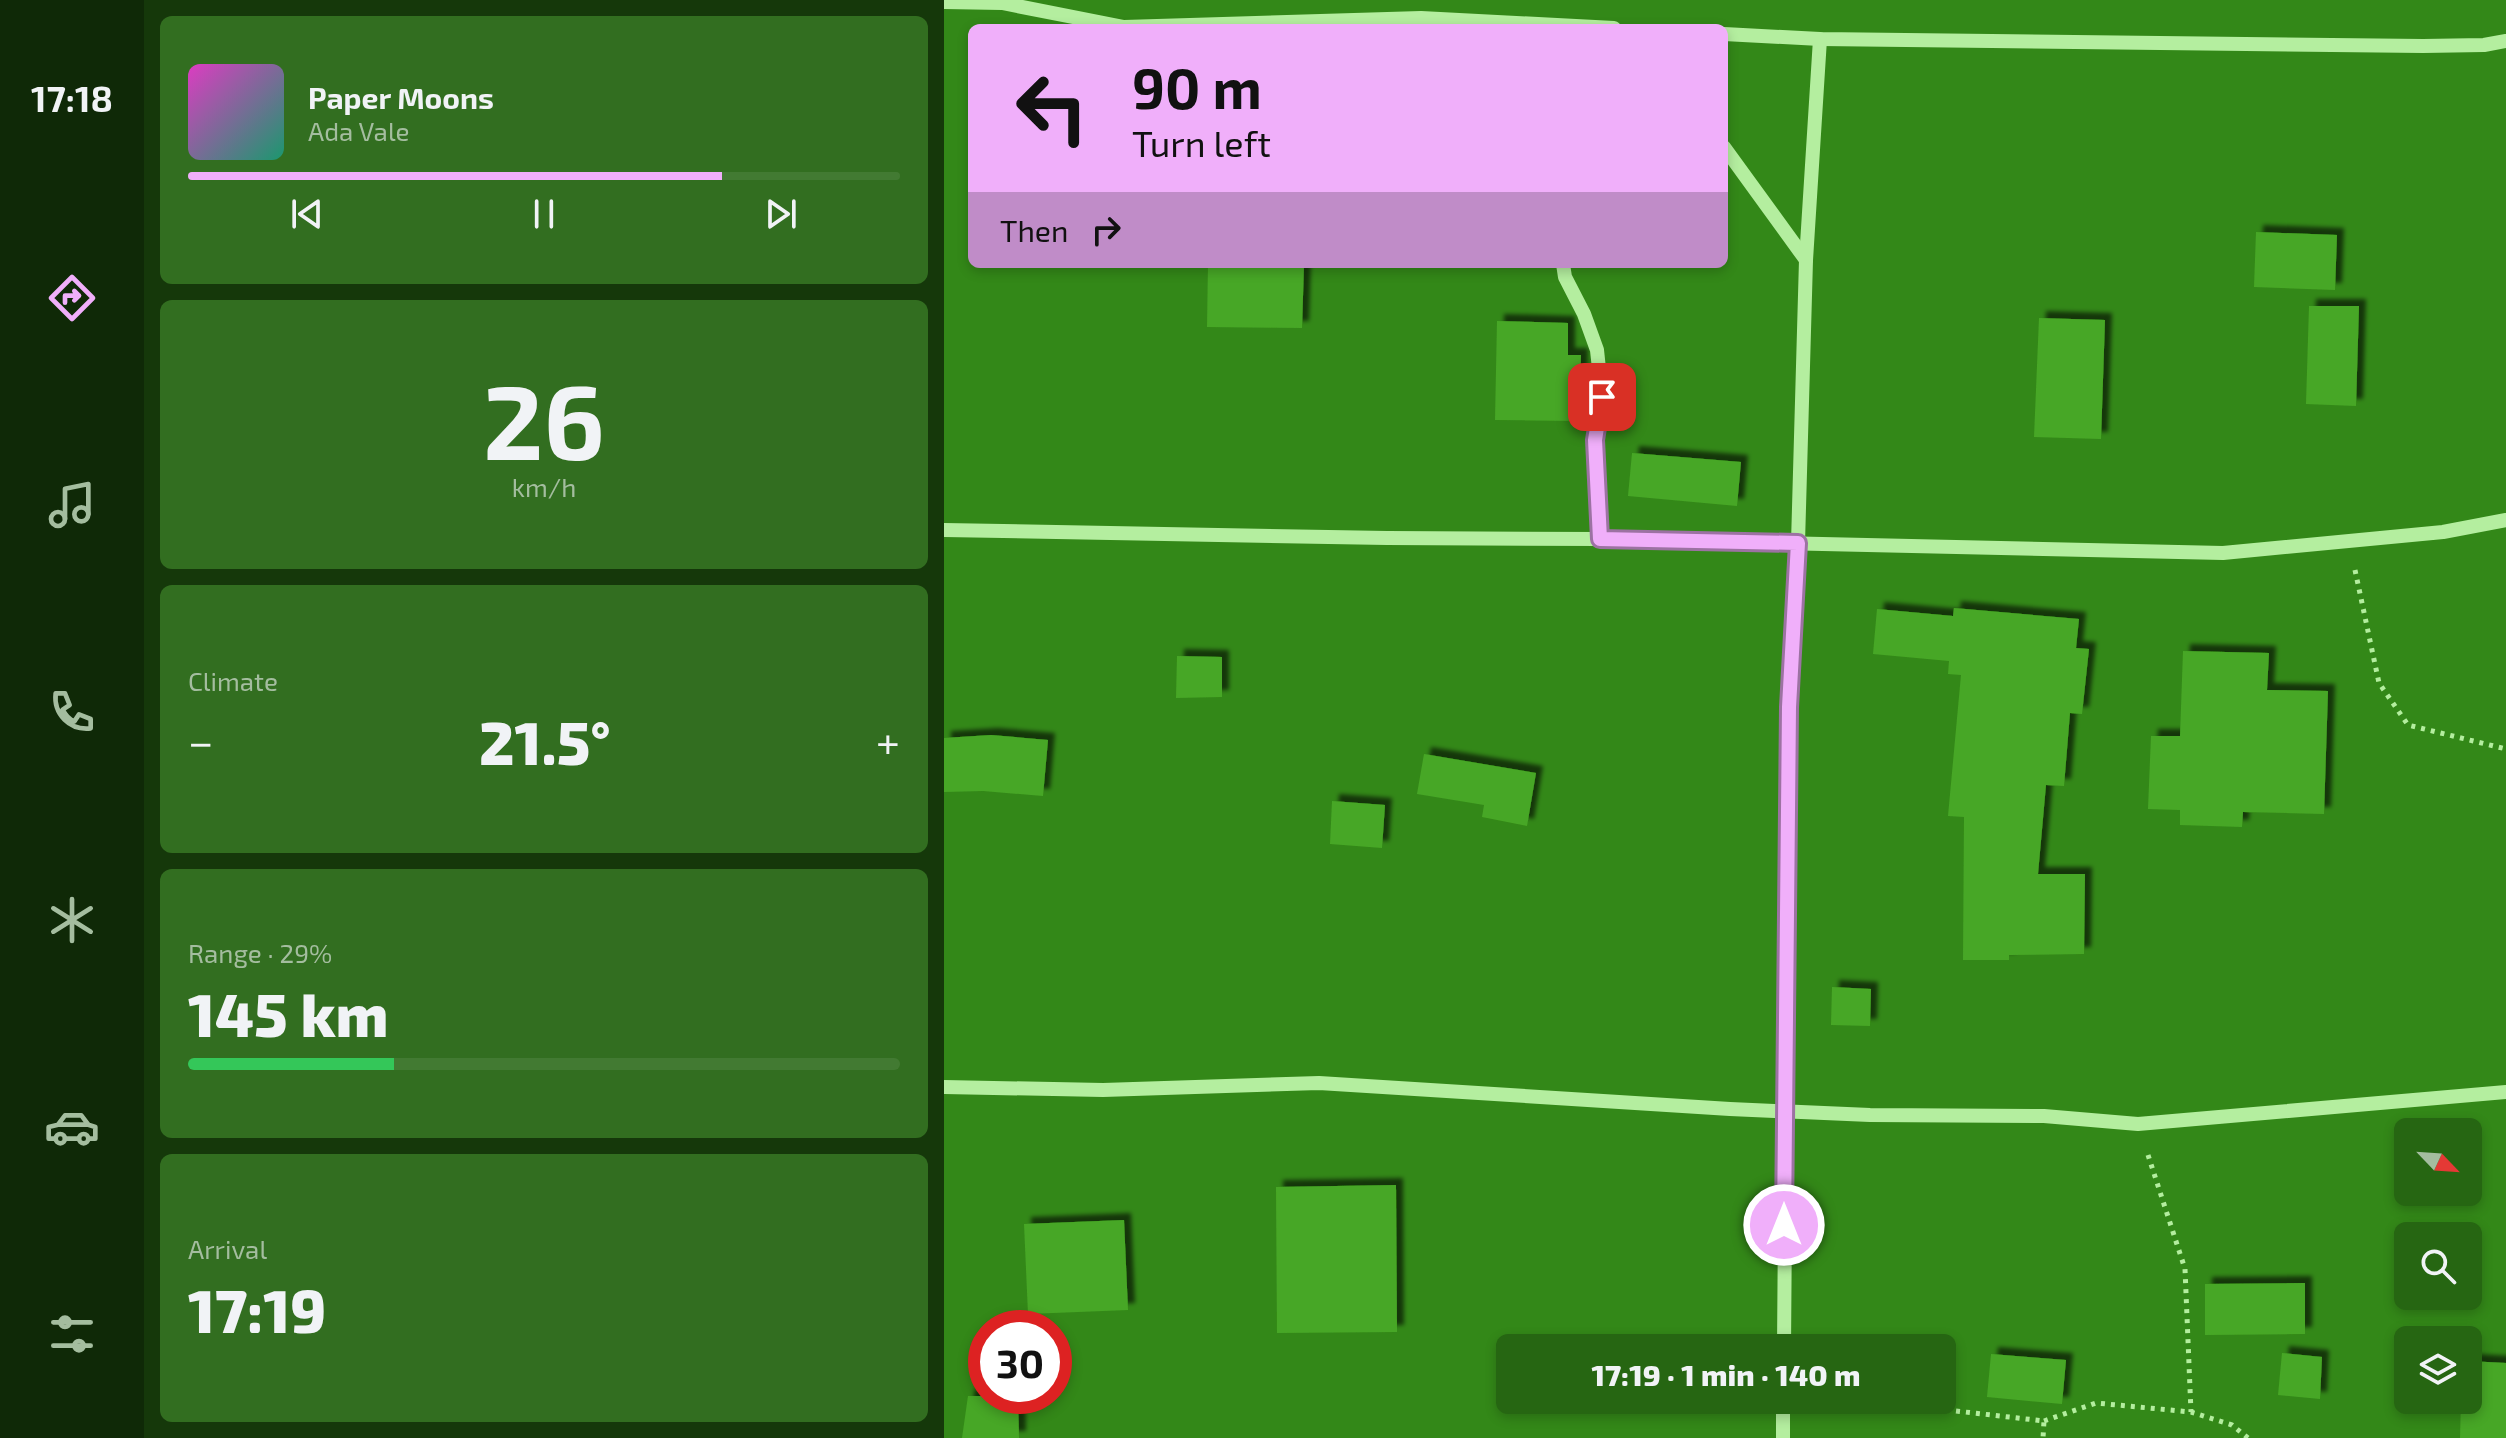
<!DOCTYPE html>
<html lang="en">
<head>
<meta charset="utf-8">
<style>
	:root { --surface:#266612; --page:#326e20; --text:#f1f3f6; --muted:#a4bd9f; --line:#427a32; --accent:#f0affa }
	body { margin:0; font-family:"Exo 2",sans-serif; background:var(--page); color:var(--text); height:100vh; display:flex; flex-direction:column; font-size:30px; white-space:nowrap }
	* { box-sizing:border-box; margin:0 }
	p { font-size:26px; color:var(--muted) }
	.icon { flex:none; width:44px; height:44px; fill:none; stroke:currentColor; stroke-width:2; stroke-linecap:round; stroke-linejoin:round }
	.map { position:relative; flex:1; overflow:hidden }
	.details { display:flex; flex-direction:column; gap:16px; padding:16px; background:#15380a; width:800px }
	.details>* { flex:none }
	.top-card { position:absolute; left:24px; top:24px; width:760px; height:244px; border-radius:12px; box-shadow:0 4px 12px #0003; background:#f0affa; color:#111; overflow:hidden }
	.needle { width:52px; rotate:115deg }
	.controls { position:absolute; left:1450px; top:1118px; display:grid; gap:16px }
	.controls a { display:grid; place-items:center; width:88px; height:88px; border-radius:12px; background:var(--surface); box-shadow:0 4px 12px #0003; font-size:40px }
	.speed { position:absolute; left:24px; top:1310px; display:flex; gap:16px; font-size:40px; font-weight:700; text-align:center }
	.speed>* { display:grid; place-content:center; width:104px; height:104px; border-radius:50%; background:var(--surface); box-shadow:0 4px 12px #0003; line-height:1 }
	.speed .limit { border:12px solid #d22; background:#fff; color:#111 }
	.pin { position:absolute; display:grid; place-items:center; width:68px; height:68px; color:#fff; margin:-34px; border-radius:16px; box-shadow:0 4px 12px #0006 }
	.me { position:absolute; width:88px; margin:-44px; rotate:0deg; stroke-linejoin:round; filter:drop-shadow(0 0 6px #0008) }
	.turn { display:flex; align-items:center; gap:28px; height:168px; padding:0 32px; font-size:36px }
	.turn .icon { width:104px; height:104px; stroke-width:2.5 }
	.turn b { display:block; font-size:56px; line-height:68px }
	.then { display:flex; align-items:center; height:76px; padding:0 32px; background:#0003; gap:16px; font-size:30px }
	.big { font-size:60px; font-weight:800; line-height:1.1 }
	.details .widget { flex:1; display:flex; flex-direction:column; justify-content:center; gap:12px; min-width:0; padding:0 28px; border-radius:12px; background:var(--page) }
	.details .dial { align-items:center; gap:0 }
	.dial b { font-size:104px; line-height:1 }
	.song { display:flex; align-items:center; gap:24px }
	.cover { width:96px; height:96px; border-radius:12px; background:linear-gradient(135deg,hsl(310 70% 55%),hsl(160 70% 35%)) }
	.played { height:8px; border-radius:4px; background:linear-gradient(90deg,var(--accent) 75%,var(--line) 75%) }
	.keys { display:flex; justify-content:space-around; direction:ltr }
	.heat { display:flex; justify-content:space-between; align-items:center; font-size:44px; direction:ltr }
	.charge { height:12px; border-radius:6px; background:linear-gradient(90deg,#34c759 29%,var(--line) 0) }
	.trip { position:absolute; left:552px; top:1334px; width:460px; height:80px; border-radius:12px; background:var(--surface); box-shadow:0 4px 12px #0003; font-weight:800; line-height:80px; text-align:center }
	main { display:flex; flex:1; min-height:0 }
	.tab-bar { display:flex; flex-direction:column; width:144px; justify-content:space-around; align-items:center; background:#0f2907; color:var(--muted) }
	.tab-bar .icon { width:56px; height:56px }
	.tab-bar .current { color:var(--accent) }
	.tab-bar b { font-size:36px; color:var(--text) }
	.map>svg:first-child { display:block }
	.building { fill:#47a726; filter:url(#shadow) }
	.lines { fill:none; stroke-linecap:round; stroke-linejoin:round }
	.path { stroke:#b4ee9f; stroke-width:5; stroke-dasharray:4 6; stroke-linecap:butt }
	.minor { stroke:#b4ee9f; stroke-width:14 }
	.route-casing { stroke:#9c72a2; stroke-width:20 }
	.route { stroke:#f0affa; stroke-width:14 }
</style>
</head>
<body>
<main>
<nav class="tab-bar">
<b>17:18</b>
<svg class="icon current" aria-label="directions" viewBox="0 0 24 24"><path d="M12 3l9 9-9 9-9-9zM9 14v-3h6M13 9l2 2-2 2"/></svg>
<svg class="icon" aria-label="music" viewBox="0 0 24 24"><path d="M9 18V5l10-2v13"/><circle cx="6" cy="18" r="3"/><circle cx="16" cy="16" r="3"/></svg>
<svg class="icon" aria-label="phone" viewBox="0 0 24 24"><path d="M5 4h4l2 5-3 2q2 4 5 5l2-3 5 2v4C11 20 4 13 5 4z"/></svg>
<svg class="icon" aria-label="climate" viewBox="0 0 24 24"><path d="M12 3v18M4 7l16 10M4 17L20 7"/></svg>
<svg class="icon" aria-label="car" viewBox="0 0 24 24"><path d="M5 17H2v-5l4-1 3-4h7l3 4 3 1v5h-3M9 17h6M6 11h13"/><circle cx="7" cy="17" r="2"/><circle cx="17" cy="17" r="2"/></svg>
<svg class="icon" aria-label="filters" viewBox="0 0 24 24"><path d="M4 7h16M4 17h16"/><circle cx="9" cy="7" r="2"/><circle cx="15" cy="17" r="2"/></svg>
</nav>
<section class="details">
<div class="widget">
<div class="song"><i class="cover"></i><div><b>Paper Moons</b><p>Ada Vale</p></div></div>
<div class="played"></div>
<div class="keys"><svg class="icon" aria-label="previous" viewBox="0 0 24 24"><path d="M18 5L8 12l10 7zM5 5v14"/></svg><svg class="icon" aria-label="pause" viewBox="0 0 24 24"><path d="M8 5v14M16 5v14"/></svg><svg class="icon" aria-label="next" viewBox="0 0 24 24"><path d="M6 5l10 7-10 7zM19 5v14"/></svg></div>
</div>
<div class="widget dial"><b>26</b><p>km/h</p></div>
<div class="widget"><p>Climate</p>
<div class="heat"><a>−</a><b class="big">21.5°</b><a>+</a></div>
</div>
<div class="widget"><p>Range · 29%</p><b class="big">145 km</b><div class="charge"></div></div>
<div class="widget"><p>Arrival</p><b class="big">17:19</b></div>
</section>
<div class="map">
<svg width="1562" height="1438" viewBox="0 0 1562 1438">
	<defs>
		<filter id="shadow"><feDropShadow dx="7" dy="-7" stdDeviation="2" flood-color="#0009"/></filter>
	</defs>
	<rect width="100%" height="100%" fill="#338818"/>
	<g class="building">
		<polygon points="1312,232 1393,235 1391,290 1310,287"/>
		<polygon points="264,264 360,264 358,328 263,327"/>
		<polygon points="1365,306 1415,306 1412,406 1362,404"/>
		<polygon points="1095,318 1161,320 1157,439 1090,437"/>
		<polygon points="553,321 624,323 624,355 637,355 635,421 551,420"/>
		<polygon points="688,453 797,462 793,506 684,496"/>
		<polygon points="1010,608 1135,619 1132,648 1145,649 1138,714 1126,713 1120,786 1102,785 1094,874 1141,874 1140,954 1065,955 1065,960 1019,960 1020,817 1004,816 1017,675 1004,674 1005,661 929,654 933,609 1009,616"/>
		<polygon points="1239,651 1325,653 1323,690 1384,691 1380,814 1299,812 1298,827 1236,825 1236,810 1204,809 1207,736 1236,736"/>
		<polygon points="233,656 278,657 278,697 232,698"/>
		<polygon points="47,735 104,740 99,796 39,791 0,792 0,738"/>
		<polygon points="480,754 592,773 583,826 538,817 540,805 473,794"/>
		<polygon points="388,801 441,805 438,848 386,844"/>
		<polygon points="888,987 927,989 926,1026 887,1025"/>
		<polygon points="452,1185 453,1332 333,1333 332,1187"/>
		<polygon points="180,1220 184,1310 84,1314 80,1224"/>
		<polygon points="1361,1283 1361,1334 1261,1335 1261,1284"/>
		<polygon points="1338,1353 1378,1357 1376,1399 1334,1395"/>
		<polygon points="1047,1354 1122,1360 1118,1404 1043,1397"/>
		<polygon points="1524,1361 1562,1363 1562,1438 1516,1438 1517,1400 1524,1400"/>
		<polygon points="24,1396 74,1396 75,1438 18,1438"/>
	</g>
	<g class="lines">
		<g class="path">
			<polyline points="1411,570 1435,683 1464,725 1562,749"/>
			<polyline points="1204,1155 1241,1269 1247,1412"/>
			<polyline points="1012,1411 1100,1421 1099,1438"/>
			<polyline points="1100,1421 1152,1403 1247,1412 1288,1425 1304,1438"/>
		</g>
		<g class="minor">
			<polyline points="0,2 58,3 180,27 477,18 670,28"/>
			<polyline points="780,34 876,39 1479,46 1540,45 1562,41"/>
			<polyline points="780,147 862,260"/>
			<polyline points="619,264 621,277 640,314 653,350 658,397 651,440 656,539"/>
			<polyline points="0,530 443,538 656,539 1279,553 1499,532 1562,520"/>
			<polyline points="0,1087 159,1090 375,1083 786,1109 926,1115 1100,1116 1194,1124 1562,1092"/>
			<polyline points="840,1348 845,707 854,543 862,260 876,39"/>
			<polyline points="839,1438 839,1400"/>
		</g>
	</g>
	<g class="lines">
		<g class="route-casing">
			<polyline id="route" points="658,397 651,440 656,539 854,543 845,707 840,1225"/>
		</g>
		<use href="#route" class="route"/>
	</g>
</svg>
<div class="controls">
<a><svg class="needle" viewBox="-14 -14 28 28"><path d="M0-13l5 13h-10z" fill="#e53935"/><path d="M0 13l5-13h-10z" fill="#a4bd9f"/></svg></a>
<a><svg class="icon" aria-label="search" viewBox="0 0 24 24"><circle cx="10" cy="10" r="6"/><path d="M15 15l6 6"/></svg></a>
<a><svg class="icon" aria-label="layers" viewBox="0 0 24 24"><path d="M12 4l9 5-9 5-9-5zM3 14l9 5 9-5"/></svg></a>
</div>
<div class="speed"><div class="limit">30</div></div>
<div class="pin" style="left:658px;top:397px;background:#d93025"><svg class="icon" aria-label="arrive" viewBox="0 0 24 24"><path d="M6 21V4h12l-3 4 3 4H6"/></svg></div>
<svg class="me" style="left:840px;top:1225px" viewBox="-20 -20 40 40"><circle r="17" fill="#f0affa" stroke="#fff" stroke-width="3"/><path d="M0-11L8 9 0 5-8 9z" fill="#fff"/></svg>
<div class="trip">17:19 · 1 min · 140 m</div>
<div class="top-card">
<div class="turn"><svg class="icon" aria-label="left" viewBox="0 0 24 24"><path d="M17 20v-9H6M10 6l-5 5 5 5"/></svg><div><b>90 m</b>Turn left</div></div>
<div class="then">Then<svg class="icon" aria-label="right" viewBox="0 0 24 24"><path d="M7 20v-9h11M14 6l5 5-5 5"/></svg></div>
</div>
</div>
</main>
</body>
</html>
